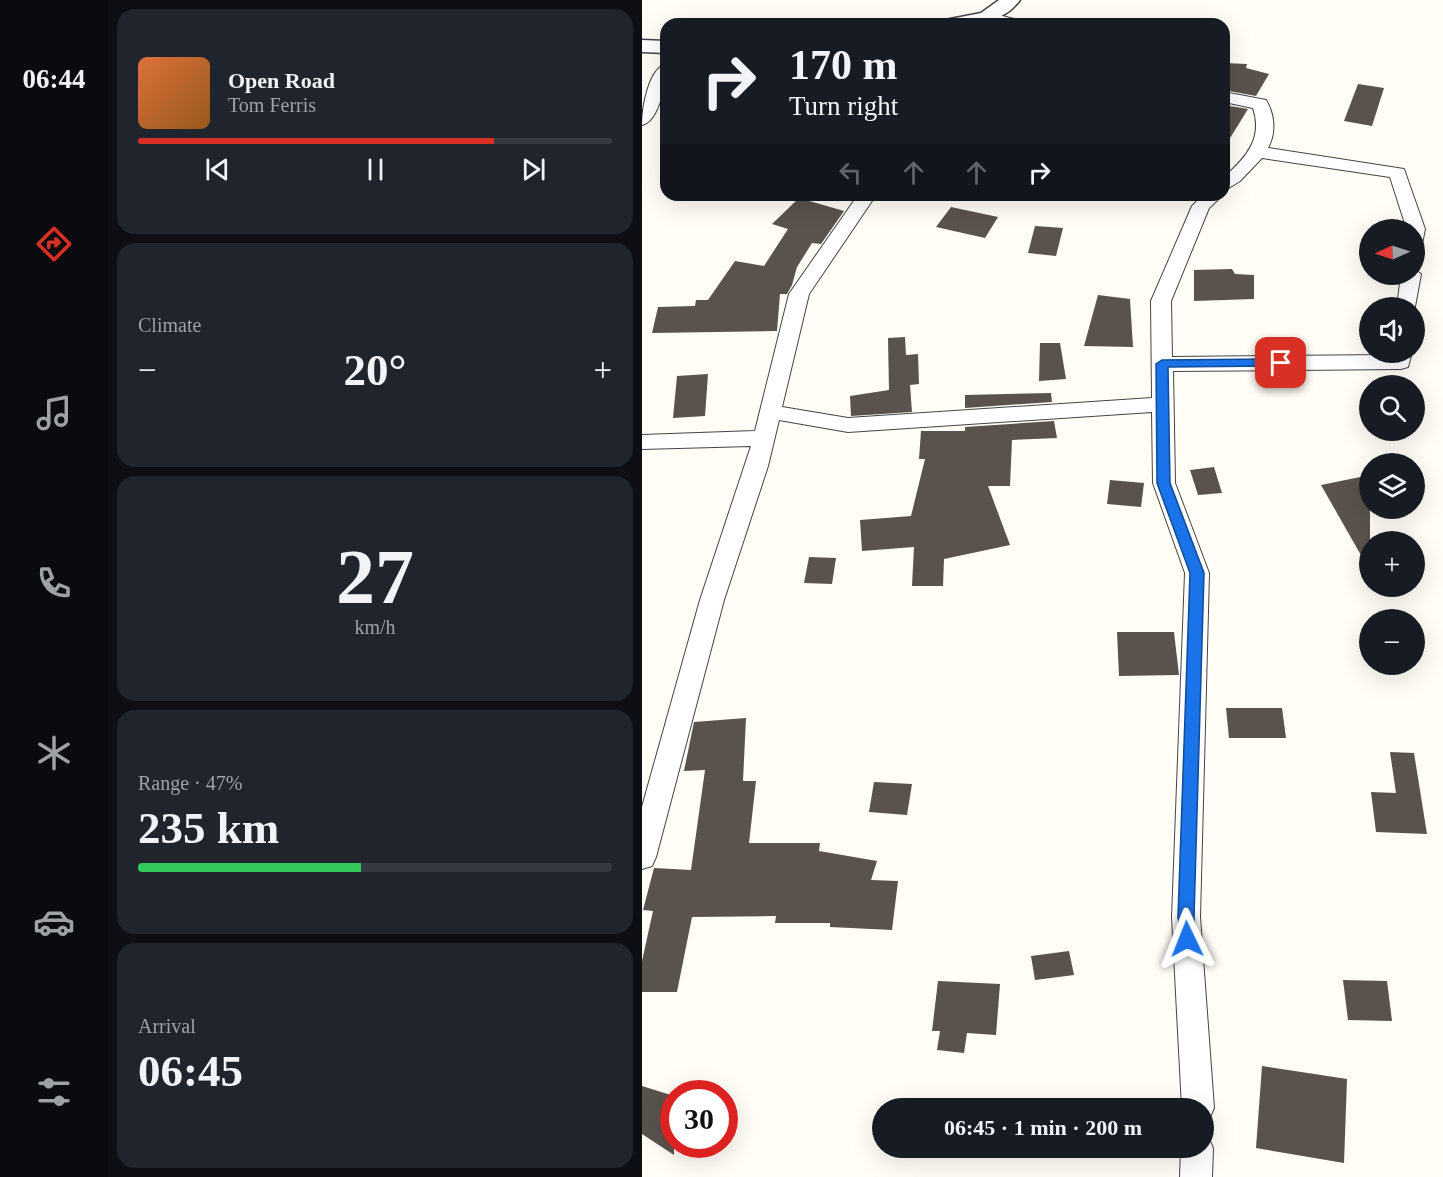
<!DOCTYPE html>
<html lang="en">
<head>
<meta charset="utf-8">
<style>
	:root { --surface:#171b24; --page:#20242c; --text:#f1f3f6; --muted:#9ea1a6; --line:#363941; --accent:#d93025 }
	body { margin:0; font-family:"Times New Roman",serif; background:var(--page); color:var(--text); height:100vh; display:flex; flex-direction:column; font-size:22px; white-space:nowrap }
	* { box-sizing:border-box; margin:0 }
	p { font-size:20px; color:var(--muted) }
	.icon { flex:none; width:33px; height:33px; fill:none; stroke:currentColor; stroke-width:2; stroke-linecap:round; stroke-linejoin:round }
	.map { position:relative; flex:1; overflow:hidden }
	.side { display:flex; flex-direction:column; gap:9px; padding:9px; background:#0d0f14; width:534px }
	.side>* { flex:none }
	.banner { position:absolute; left:18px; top:18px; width:570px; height:183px; border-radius:18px; box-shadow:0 6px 24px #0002; background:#171b24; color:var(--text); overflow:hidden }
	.needle { width:39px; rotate:267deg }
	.controls { position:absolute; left:717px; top:219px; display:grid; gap:12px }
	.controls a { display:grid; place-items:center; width:66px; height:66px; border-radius:50%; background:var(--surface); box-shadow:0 6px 24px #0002; font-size:30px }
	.speed { position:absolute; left:18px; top:1080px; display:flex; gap:12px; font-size:30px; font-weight:700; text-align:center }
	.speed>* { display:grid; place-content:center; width:78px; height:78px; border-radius:50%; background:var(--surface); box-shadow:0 6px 24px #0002; line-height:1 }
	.speed .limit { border:9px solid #d22; background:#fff; color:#111 }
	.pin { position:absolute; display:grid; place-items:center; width:51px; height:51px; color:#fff; margin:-26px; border-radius:12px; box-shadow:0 3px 9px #0006 }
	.me { position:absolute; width:66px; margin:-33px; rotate:358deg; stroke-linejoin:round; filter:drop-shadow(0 0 4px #0008) }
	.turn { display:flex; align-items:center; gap:21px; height:126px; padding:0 30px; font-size:27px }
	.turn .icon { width:78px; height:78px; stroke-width:2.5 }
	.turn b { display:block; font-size:42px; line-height:51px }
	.lanes { display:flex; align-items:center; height:57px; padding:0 30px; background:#0003; justify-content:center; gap:30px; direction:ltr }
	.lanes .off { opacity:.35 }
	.big { font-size:45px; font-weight:800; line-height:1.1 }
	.side .card { flex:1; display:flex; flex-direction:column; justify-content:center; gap:9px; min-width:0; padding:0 21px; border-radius:18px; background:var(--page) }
	.side .dial { align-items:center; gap:0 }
	.dial b { font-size:78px; line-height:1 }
	.song { display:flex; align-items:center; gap:18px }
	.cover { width:72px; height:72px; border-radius:9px; background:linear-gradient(135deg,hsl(20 70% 55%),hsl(30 70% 35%)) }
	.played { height:6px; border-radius:3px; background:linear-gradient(90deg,var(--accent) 75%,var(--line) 75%) }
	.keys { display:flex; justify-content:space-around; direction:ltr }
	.heat { display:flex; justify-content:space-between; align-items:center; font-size:33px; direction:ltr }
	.charge { height:9px; border-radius:4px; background:linear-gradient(90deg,#34c759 47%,var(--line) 0) }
	.trip { position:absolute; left:230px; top:1098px; width:342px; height:60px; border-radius:30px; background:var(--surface); box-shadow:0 6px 24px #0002; font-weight:800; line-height:60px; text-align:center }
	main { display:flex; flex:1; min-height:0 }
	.tabs { display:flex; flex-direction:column; width:108px; justify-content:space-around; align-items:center; background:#090b0e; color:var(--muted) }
	.tabs .icon { width:42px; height:42px }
	.tabs .selected { color:var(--accent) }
	.tabs b { font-size:27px; color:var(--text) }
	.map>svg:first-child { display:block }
	.building { fill:#5a524d }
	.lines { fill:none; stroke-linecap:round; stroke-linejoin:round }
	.minor-casing { stroke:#444; stroke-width:2 }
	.tertiary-casing { stroke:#444; stroke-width:3 }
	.minor { fill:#fff; fill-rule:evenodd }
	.tertiary { fill:#fff; fill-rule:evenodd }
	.route { fill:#1a73e8; stroke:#114b97; stroke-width:1.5 }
</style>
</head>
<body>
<main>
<nav class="tabs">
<b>06:44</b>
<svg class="icon selected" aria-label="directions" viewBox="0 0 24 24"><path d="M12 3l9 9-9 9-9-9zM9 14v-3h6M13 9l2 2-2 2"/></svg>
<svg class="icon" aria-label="music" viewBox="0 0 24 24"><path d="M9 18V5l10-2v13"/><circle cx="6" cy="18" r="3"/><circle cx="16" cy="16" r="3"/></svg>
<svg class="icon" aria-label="phone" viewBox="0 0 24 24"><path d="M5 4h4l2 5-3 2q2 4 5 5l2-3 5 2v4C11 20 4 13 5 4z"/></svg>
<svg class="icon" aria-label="climate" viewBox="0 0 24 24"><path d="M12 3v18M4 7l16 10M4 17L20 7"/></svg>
<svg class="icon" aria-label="car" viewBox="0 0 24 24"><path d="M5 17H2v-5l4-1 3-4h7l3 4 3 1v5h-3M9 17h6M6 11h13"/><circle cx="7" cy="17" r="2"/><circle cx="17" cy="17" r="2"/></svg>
<svg class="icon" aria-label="filters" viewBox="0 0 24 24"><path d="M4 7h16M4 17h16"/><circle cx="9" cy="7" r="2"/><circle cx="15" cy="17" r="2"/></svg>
</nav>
<section class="side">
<div class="card">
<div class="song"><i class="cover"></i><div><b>Open Road</b><p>Tom Ferris</p></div></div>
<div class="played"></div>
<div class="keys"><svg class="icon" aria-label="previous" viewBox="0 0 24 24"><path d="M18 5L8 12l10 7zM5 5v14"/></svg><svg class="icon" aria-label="pause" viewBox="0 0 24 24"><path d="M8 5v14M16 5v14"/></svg><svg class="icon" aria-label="next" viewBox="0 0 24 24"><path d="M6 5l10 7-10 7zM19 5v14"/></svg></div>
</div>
<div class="card"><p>Climate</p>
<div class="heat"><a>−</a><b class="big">20°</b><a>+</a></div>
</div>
<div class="card dial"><b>27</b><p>km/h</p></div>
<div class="card"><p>Range · 47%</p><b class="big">235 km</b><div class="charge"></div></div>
<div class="card"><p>Arrival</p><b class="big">06:45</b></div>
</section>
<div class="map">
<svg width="801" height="1177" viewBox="0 0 801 1177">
	<rect width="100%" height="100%" fill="#fffdf5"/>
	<g class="building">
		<polygon points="582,63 605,64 604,68 627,74 614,96 582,90"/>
		<polygon points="716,84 742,88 730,126 702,121"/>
		<polygon points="588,106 606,109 585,143 582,141 582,124"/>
		<polygon points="157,198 202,211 179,244 170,243 155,267 150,285 145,294 138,294 135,331 10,333 16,307 53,306 54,300 66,300 93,261 122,266 146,229 130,224"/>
		<polygon points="309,207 356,217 343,238 294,227"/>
		<polygon points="393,226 421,228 414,256 386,253"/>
		<polygon points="590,269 593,274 612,275 612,299 552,301 552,270"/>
		<polygon points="456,295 488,299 491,347 442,346"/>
		<polygon points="263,337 264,355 276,354 277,384 268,385 270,412 209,416 208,396 247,390 246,338"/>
		<polygon points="398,343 418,343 424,379 397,381"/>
		<polygon points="66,374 63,416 31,418 35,376"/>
		<polygon points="409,393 410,402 323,408 323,395"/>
		<polygon points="412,421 415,438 370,440 368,486 346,486 368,545 302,559 301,586 270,586 272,547 220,551 218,520 269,516 283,459 277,459 279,431 323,431 323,427"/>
		<polygon points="572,467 580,493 556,495 548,470"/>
		<polygon points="728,475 728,571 679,485"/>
		<polygon points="468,480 502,483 499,507 465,504"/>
		<polygon points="167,557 194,558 190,584 162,583"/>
		<polygon points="475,632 532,632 537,675 477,676"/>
		<polygon points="584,708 640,708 644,738 587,738"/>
		<polygon points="104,718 101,781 114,781 107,843 178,843 177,851 235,861 229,880 256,881 250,930 188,927 188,923 133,923 134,916 50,917 35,992 0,992 0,961 11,911 1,910 12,868 49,870 63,770 42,771 52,722"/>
		<polygon points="748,752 772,753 785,834 734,832 729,792 754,793"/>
		<polygon points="232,782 270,784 265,815 227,812"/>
		<polygon points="427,951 432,975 393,980 389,956"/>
		<polygon points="701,980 745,981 750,1021 706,1020"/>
		<polygon points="296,981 358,984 354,1035 325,1033 322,1053 295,1050 298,1031 290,1031"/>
		<polygon points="620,1066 705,1079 702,1163 614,1148"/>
		<polygon points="0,1086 32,1096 32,1155 0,1134"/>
	</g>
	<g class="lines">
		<g class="minor-casing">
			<g id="minor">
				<polygon points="345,12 380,21 382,24 354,24 339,20 337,17"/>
				<path d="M24,64C24,80 18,121 0,125C0,109 6,69 24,64Z"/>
				<path d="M582,92L624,100C633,115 634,133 626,148L762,169L783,229L779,249L772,251V230H765L748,177L620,158L598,181L582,191V177C605,157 621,138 611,108L582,102Z"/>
				<polygon points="216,195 234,195 167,294 140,407 206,418 510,398 509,301 550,206 561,195 581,195 567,208 529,301 530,357 749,355 750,352 770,352 766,367 759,369 531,371 533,483 567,573 558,917 572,1108 567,1119 561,1121 561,1108 540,1108 530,917 543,573 511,483 510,412 206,432 137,420 126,466 82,600 14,857 10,866 0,869 0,807 58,600 109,446 0,449 0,435 113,431 147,294"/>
				<polygon points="772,269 779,274 772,312 772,308 755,308 759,274 772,274"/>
				<polygon points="561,1134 566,1137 571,1148 570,1177 538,1177 539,1148 561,1148"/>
			</g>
		</g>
		<g class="tertiary-casing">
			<g id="tertiary">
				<path d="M357,0H378C359,26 329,24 301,24L303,20L339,13Z"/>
				<polygon points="0,40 24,41 24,53 0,52"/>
			</g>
		</g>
		<use href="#minor" class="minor"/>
		<use href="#tertiary" class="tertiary"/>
	</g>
	<polygon class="route" points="639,359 644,360 644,366 526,367 528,483 562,573 552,917 554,939 551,944 545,946 540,944 536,917 548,573 515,483 514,364 520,360"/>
</svg>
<div class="controls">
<a><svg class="needle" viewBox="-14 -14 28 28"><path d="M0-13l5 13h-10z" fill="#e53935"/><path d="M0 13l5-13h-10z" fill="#9ea1a6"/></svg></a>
<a><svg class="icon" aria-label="sound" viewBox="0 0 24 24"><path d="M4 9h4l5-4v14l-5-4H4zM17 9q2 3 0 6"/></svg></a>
<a><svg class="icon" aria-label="search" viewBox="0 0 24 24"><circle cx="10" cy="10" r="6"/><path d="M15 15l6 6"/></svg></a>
<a><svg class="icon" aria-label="layers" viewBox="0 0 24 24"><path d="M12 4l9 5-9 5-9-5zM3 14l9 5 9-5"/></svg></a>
<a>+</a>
<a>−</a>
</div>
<div class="speed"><div class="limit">30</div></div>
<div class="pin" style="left:639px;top:363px;background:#d93025"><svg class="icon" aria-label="arrive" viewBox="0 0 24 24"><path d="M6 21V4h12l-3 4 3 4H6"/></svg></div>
<svg class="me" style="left:545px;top:939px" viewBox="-20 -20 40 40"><path d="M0-17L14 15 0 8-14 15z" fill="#1a73e8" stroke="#fff" stroke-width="4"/></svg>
<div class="trip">06:45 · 1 min · 200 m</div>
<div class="banner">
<div class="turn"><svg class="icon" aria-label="right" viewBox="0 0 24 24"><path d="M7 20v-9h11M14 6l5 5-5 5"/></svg><div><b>170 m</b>Turn right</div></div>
<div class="lanes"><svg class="icon off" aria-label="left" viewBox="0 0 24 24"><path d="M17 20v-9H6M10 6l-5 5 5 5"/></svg><svg class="icon off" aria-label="ahead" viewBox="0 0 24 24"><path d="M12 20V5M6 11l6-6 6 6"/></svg><svg class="icon off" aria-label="ahead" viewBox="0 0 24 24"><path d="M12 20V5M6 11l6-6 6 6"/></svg><svg class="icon" aria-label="right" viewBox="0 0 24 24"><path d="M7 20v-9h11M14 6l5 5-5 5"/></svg></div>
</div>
</div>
</main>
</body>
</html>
